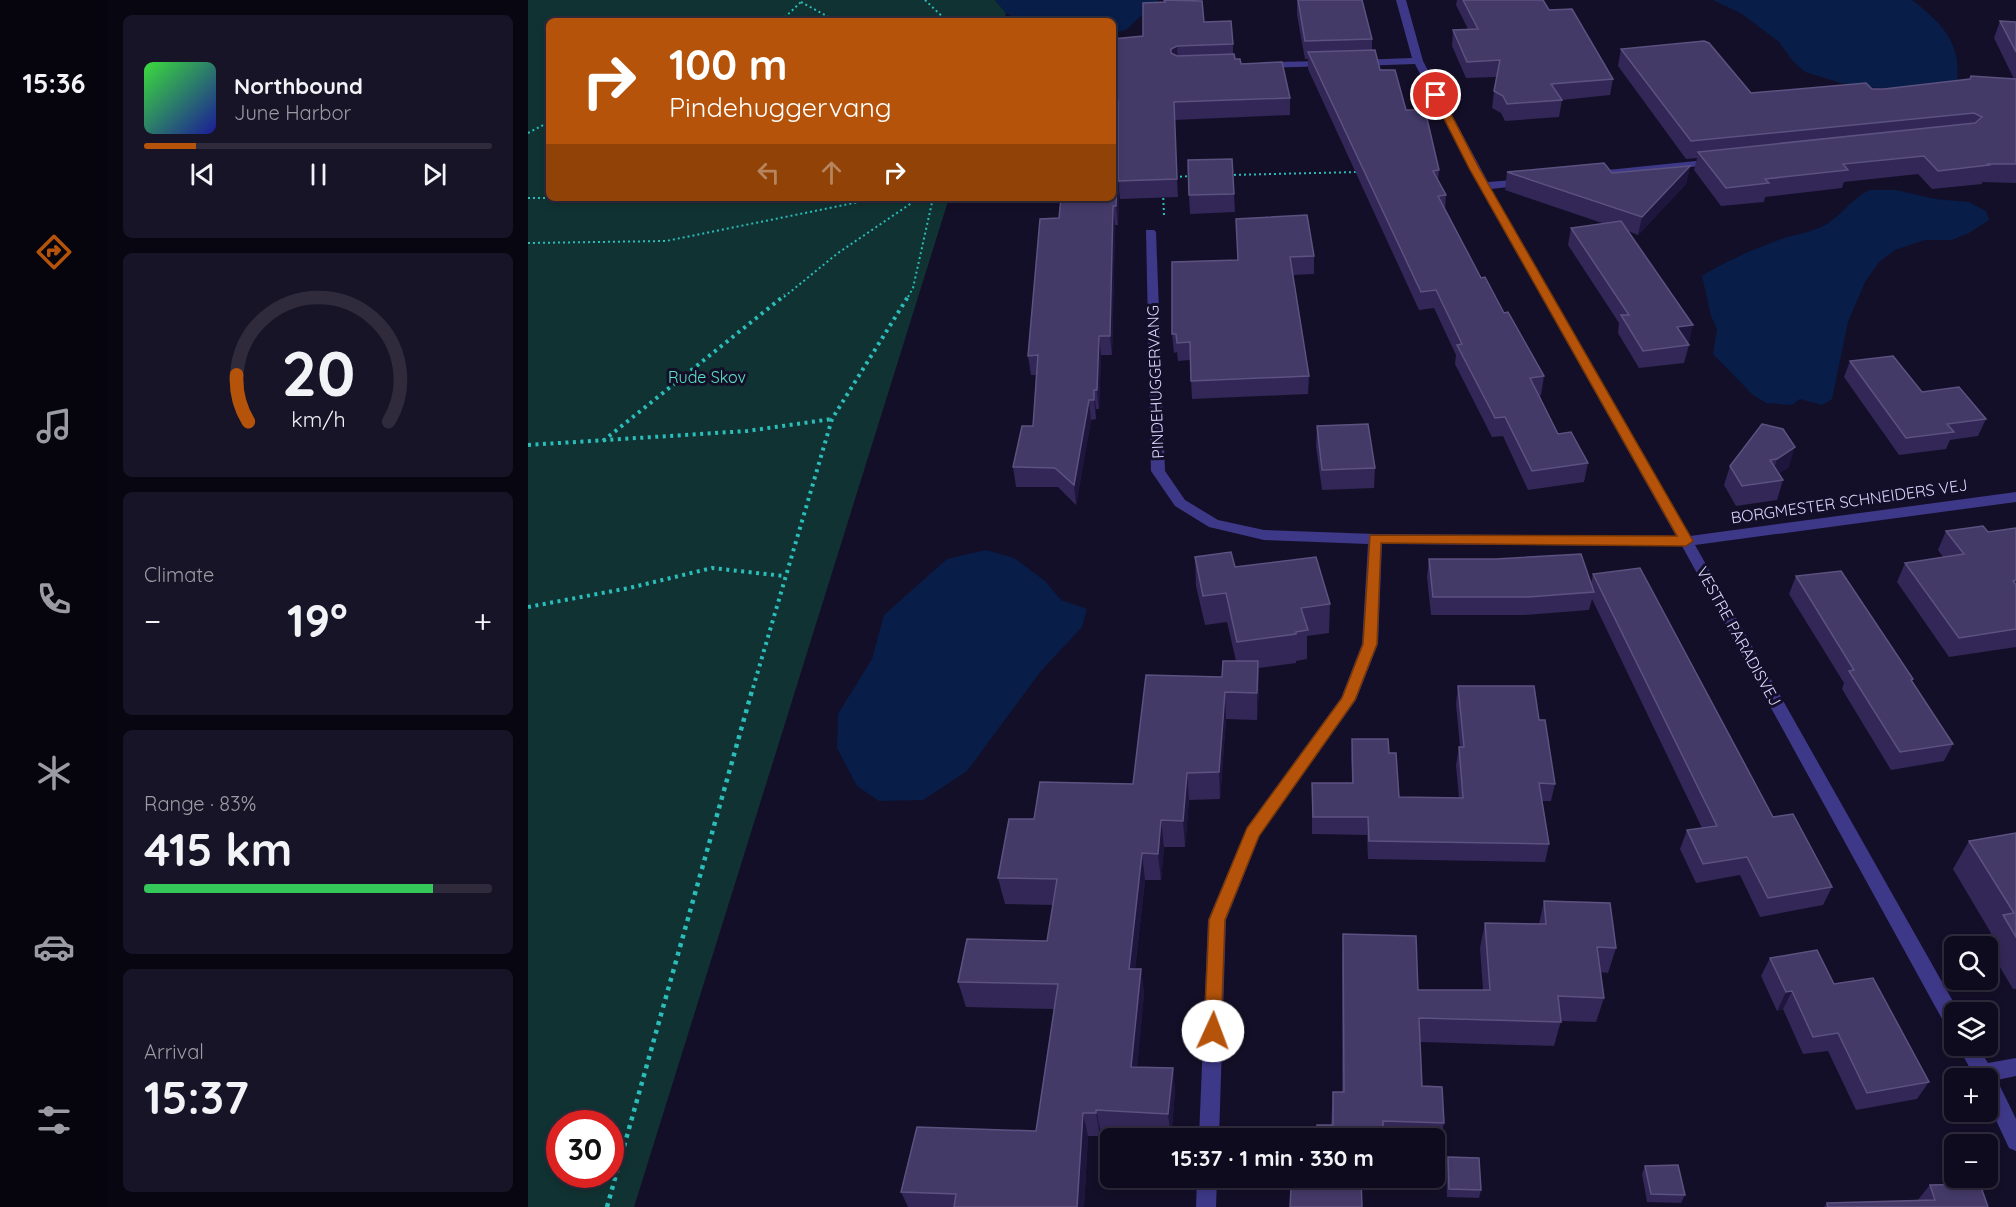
<!DOCTYPE html>
<html lang="en">
<head>
<meta charset="utf-8">
<style>
	:root { --surface:#0f0b1e; --page:#181427; --text:#f1f3f6; --muted:#9b9ba4; --line:#2f2b3c; --accent:#b45309 }
	body { margin:0; font-family:Quicksand,sans-serif; background:var(--page); color:var(--text); height:100vh; display:flex; flex-direction:column; font-size:22px; white-space:nowrap }
	* { box-sizing:border-box; margin:0 }
	p { font-size:20px; color:var(--muted) }
	.icon { flex:none; width:33px; height:33px; fill:none; stroke:currentColor; stroke-width:2; stroke-linecap:round; stroke-linejoin:round }
	.map { position:relative; flex:1; overflow:hidden }
	.side { display:flex; flex-direction:column; gap:15px; padding:15px; background:#080610; width:420px }
	.side>* { flex:none }
	.hud { position:absolute; left:18px; top:18px; width:570px; height:183px; border-radius:9px; box-shadow:0 3px 9px #0003,0 0 0 2px var(--line); background:#b45309; color:#fff; overflow:hidden }
	.tools { position:absolute; left:1416px; top:936px; display:grid; gap:12px }
	.tools a { display:grid; place-items:center; width:54px; height:54px; border-radius:9px; background:var(--surface); box-shadow:0 3px 9px #0003,0 0 0 2px var(--line); font-size:30px }
	.speed { position:absolute; left:18px; top:1110px; display:flex; gap:12px; font-size:30px; font-weight:700; text-align:center }
	.speed>* { display:grid; place-content:center; width:78px; height:78px; border-radius:50%; background:var(--surface); box-shadow:0 3px 9px #0003,0 0 0 2px var(--line); line-height:1 }
	.speed .limit { border:9px solid #d22; background:#fff; color:#111 }
	.pin { position:absolute; display:grid; place-items:center; width:51px; height:51px; color:#fff; margin:-26px; border:3px solid #fff; border-radius:50%; box-shadow:0 2px 6px #0007 }
	.me { position:absolute; width:66px; margin:-33px; rotate:2deg; stroke-linejoin:round; filter:drop-shadow(0 0 4px #0008) }
	.turn { display:flex; align-items:center; gap:21px; height:126px; padding:0 24px; font-size:27px }
	.turn .icon { width:78px; height:78px; stroke-width:2.5 }
	.turn b { display:block; font-size:42px; line-height:51px }
	.lanes { display:flex; align-items:center; height:57px; padding:0 24px; background:#0003; justify-content:center; gap:30px; direction:ltr }
	.lanes .off { opacity:.35 }
	.big { font-size:45px; font-weight:700; line-height:1.1 }
	.side .widget { flex:1; display:flex; flex-direction:column; justify-content:center; gap:9px; min-width:0; padding:0 21px; border-radius:9px; background:var(--page) }
	.side .dial { align-items:center; gap:0 }
	.dial svg { height:156px; overflow:visible; fill:none; stroke:var(--line); stroke-width:7; stroke-linecap:round; text-anchor:middle }
	.dial text { fill:var(--text); stroke:none }
	.song { display:flex; align-items:center; gap:18px }
	.cover { width:72px; height:72px; border-radius:9px; background:linear-gradient(135deg,hsl(120 70% 55%),hsl(240 70% 35%)) }
	.played { height:6px; border-radius:3px; background:linear-gradient(90deg,var(--accent) 15%,var(--line) 15%) }
	.keys { display:flex; justify-content:space-around; direction:ltr }
	.heat { display:flex; justify-content:space-between; align-items:center; font-size:33px; direction:ltr }
	.charge { height:9px; border-radius:4px; background:linear-gradient(90deg,#34c759 83%,var(--line) 0) }
	.trip { position:absolute; left:572px; top:1128px; width:345px; height:60px; border-radius:9px; background:var(--surface); box-shadow:0 3px 9px #0003,0 0 0 2px var(--line); font-weight:700; line-height:60px; text-align:center }
	main { display:flex; flex:1; min-height:0 }
	.tab-bar { display:flex; flex-direction:column; width:108px; justify-content:space-around; align-items:center; background:#06040c; color:var(--muted) }
	.tab-bar .icon { width:42px; height:42px }
	.tab-bar .selected { color:var(--accent) }
	.tab-bar b { font-size:27px; color:var(--text) }
	.map>svg:first-child { display:block }
	.green { fill:#113232; fill-rule:evenodd }
	.water { fill:#081d47 }
	.lines { fill:none; stroke-linecap:round; stroke-linejoin:round }
	.path-far2 { stroke:#2bbdba; stroke-width:2; stroke-dasharray:2 3; stroke-linecap:butt }
	.path-far1 { stroke:#2bbdba; stroke-width:4; stroke-dasharray:3 4.5; stroke-linecap:butt }
	.path { stroke:#2bbdba; stroke-width:4.5; stroke-dasharray:4 5; stroke-linecap:butt }
	.minor { fill:#3e3888; fill-rule:evenodd }
	.wall { fill:#322756 }
	.shaded-wall { fill:#1e163c }
	.building { fill:#443a68; stroke:#5c5280; stroke-width:1.5 }
	.route { fill:#b45309; stroke:#753606; stroke-width:1.5 }
	.labels { text-anchor:middle; stroke-width:6; stroke-linejoin:round; paint-order:stroke }
	.park-label { font-size:16px; fill:#5ce4c7; stroke:#140f28 }
	.street-label { font-size:16px; fill:#dbd5ff; stroke:#140f28 }
</style>
</head>
<body>
<main>
<nav class="tab-bar">
<b>15:36</b>
<svg class="icon selected" aria-label="directions" viewBox="0 0 24 24"><path d="M12 3l9 9-9 9-9-9zM9 14v-3h6M13 9l2 2-2 2"/></svg>
<svg class="icon" aria-label="music" viewBox="0 0 24 24"><path d="M9 18V5l10-2v13"/><circle cx="6" cy="18" r="3"/><circle cx="16" cy="16" r="3"/></svg>
<svg class="icon" aria-label="phone" viewBox="0 0 24 24"><path d="M5 4h4l2 5-3 2q2 4 5 5l2-3 5 2v4C11 20 4 13 5 4z"/></svg>
<svg class="icon" aria-label="climate" viewBox="0 0 24 24"><path d="M12 3v18M4 7l16 10M4 17L20 7"/></svg>
<svg class="icon" aria-label="car" viewBox="0 0 24 24"><path d="M5 17H2v-5l4-1 3-4h7l3 4 3 1v5h-3M9 17h6M6 11h13"/><circle cx="7" cy="17" r="2"/><circle cx="17" cy="17" r="2"/></svg>
<svg class="icon" aria-label="filters" viewBox="0 0 24 24"><path d="M4 7h16M4 17h16"/><circle cx="9" cy="7" r="2"/><circle cx="15" cy="17" r="2"/></svg>
</nav>
<section class="side">
<div class="widget">
<div class="song"><i class="cover"></i><div><b>Northbound</b><p>June Harbor</p></div></div>
<div class="played"></div>
<div class="keys"><svg class="icon" aria-label="previous" viewBox="0 0 24 24"><path d="M18 5L8 12l10 7zM5 5v14"/></svg><svg class="icon" aria-label="pause" viewBox="0 0 24 24"><path d="M8 5v14M16 5v14"/></svg><svg class="icon" aria-label="next" viewBox="0 0 24 24"><path d="M6 5l10 7-10 7zM19 5v14"/></svg></div>
</div>
<div class="widget dial"><svg viewBox="0 0 100 80">
<path d="M14 69A42 42 0 1 1 86 69"/>
<path d="M14 69A42 42 0 0 1 8 45" stroke="#b45309"/>
<text x="50" y="56" font-size="32" font-weight="700">20</text>
<text x="50" y="72" font-size="11">km/h</text>
</svg></div>
<div class="widget"><p>Climate</p>
<div class="heat"><a>−</a><b class="big">19°</b><a>+</a></div>
</div>
<div class="widget"><p>Range · 83%</p><b class="big">415 km</b><div class="charge"></div></div>
<div class="widget"><p>Arrival</p><b class="big">15:37</b></div>
</section>
<div class="map">
<svg width="1488" height="1207" viewBox="0 0 1488 1207">
	<rect width="100%" height="100%" fill="#140f28"/>
	<path class="green" d="M0,0H467L478,13L476,21H21V198H421L106,1207H0ZM32,1124H82V1174H32Z"/>
	<g class="water">
		<polygon points="467,0 630,0 598,30 585,33 585,21 492,21 478,13"/>
		<path d="M1185,0H1384C1415,24 1436,45 1428,88L1383,91L1320,85L1277,72L1264,60L1251,42L1214,14Z"/>
		<path d="M1342,190H1368L1407,199L1441,202L1458,211L1461,220L1441,233L1424,240H1397L1367,250L1351,262L1337,282L1320,322L1304,399L1294,405L1272,399L1264,405L1238,403L1225,395L1185,354L1189,329L1183,316L1174,276C1201,259 1229,248 1259,237C1270,234 1281,232 1291,228C1312,219 1322,199 1342,190Z"/>
		<polygon points="458,550 486,558 517,581 533,600 559,609 554,627 513,671 439,771 395,800 351,801 329,786 309,748 310,714 344,659 356,615 419,559"/>
	</g>
	<g class="lines">
		<g class="path-far2">
			<polyline points="397,0 419,21"/>
			<polyline points="273,2 308,21"/>
			<polyline points="253,21 274,1"/>
			<polyline points="0,133 21,122"/>
			<polyline points="701,175 831,172"/>
			<polyline points="647,177 663,176"/>
			<polyline points="635,193 636,215"/>
			<polyline points="0,198 21,198"/>
			<polyline points="0,243 138,241 351,198"/>
			<polyline points="256,297 310,253 391,198"/>
			<polyline points="380,297 385,288 405,198"/>
		</g>
		<g class="path-far1">
			<polyline points="75,441 257,295"/>
			<polyline points="0,445 219,431 304,419"/>
			<polyline points="0,607 101,588 184,568 256,576"/>
			<polyline points="225,688 304,419 381,295"/>
		</g>
		<polyline class="path" points="79,1207 225,687"/>
		<g class="minor">
			<polygon points="868,0 878,0 895,61 960,182 999,179 1004,182 999,185 963,189 1162,536 1488,492 1488,502 1167,545 1431,1012 1426,1012 1426,1031 1419,1028 1154,546 854,544 850,644 828,700 732,835 698,920 691,1138 671,1138 680,920 719,827 813,698 834,644 840,544 736,540 681,527 647,506 623,471 618,230 626,230 628,232 637,471 657,500 690,520 736,530 847,534 1148,536 941,168 887,64 830,66 825,63 830,60 884,58"/>
			<polygon points="800,61 803,62 803,66 735,68 730,65 735,62"/>
			<polygon points="1187,159 1192,162 1191,164 1070,177 1065,174 1070,171"/>
			<polygon points="1430,1046 1449,1046 1460,1063 1488,1058 1488,1076 1469,1080 1488,1119 1488,1151 1481,1148 1460,1103 1460,1078 1447,1078"/>
			<polygon points="669,1178 689,1178 688,1207 668,1207"/>
		</g>
	</g>
	<g class="wall">
		<polygon points="769,0 834,0 844,39 844,51 852,70 878,110 911,170 910,180 918,195 917,209 953,278 1016,376 1013,395 1011,396 1030,434 1060,463 1056,482 1000,490 975,436 964,437 927,364 928,355 906,308 891,310 780,69 780,59 777,59 769,15"/>
		<polygon points="929,0 1015,0 1021,10 1085,79 1082,95 1034,100 1031,117 977,121 973,113 964,108 968,77 938,78 924,46 925,30 940,29 928,5"/>
		<polygon points="637,2 676,22 705,44 705,54 707,59 762,98 762,115 646,120 650,197 592,199 590,181 590,119 585,119 585,39 615,36"/>
		<polygon points="1472,21 1488,22 1488,183 1454,182 1454,184 1404,189 1390,174 1316,182 1314,188 1237,197 1236,202 1193,206 1166,170 1169,158 1158,159 1090,66 1093,49 1223,93 1356,89 1486,79 1466,38"/>
		<polygon points="1162,166 1158,184 1110,235 1100,231 1161,343 1159,343 1161,345 1156,363 1111,368 1090,333 1091,323 1040,245 1043,228 1077,224 977,190 979,172 1084,173"/>
		<polygon points="589,167 591,185 590,225 587,225 584,355 573,355 571,409 568,409 568,419 563,420 548,505 530,487 488,487 485,467 505,426 508,375 503,375 500,356 531,218"/>
		<polygon points="706,194 707,212 662,214 661,195"/>
		<polygon points="708,219 786,256 786,274 765,275 781,376 780,394 664,399 662,360 650,361 649,352 646,353 644,334 710,260"/>
		<polygon points="1322,361 1458,419 1450,436 1422,440 1418,449 1371,455 1316,377"/>
		<polygon points="1234,424 1261,467 1251,473 1255,480 1249,500 1208,506 1196,485 1202,466"/>
		<polygon points="789,426 847,468 846,488 794,490 788,446"/>
		<polygon points="1488,528 1488,647 1421,657 1369,582 1377,563 1415,557 1410,550 1418,531 1460,532"/>
		<polygon points="667,557 707,567 802,604 801,633 779,636 779,659 768,661 768,663 731,668 731,689 729,720 698,719 692,799 661,800 657,847 636,847 633,880 617,880 607,969 613,969 616,994 609,1067 645,1068 647,1092 643,1137 573,1133 572,1136 560,1136 556,1207 380,1207 373,1192 508,1131 526,1009 438,1007 430,982 519,941 525,905 477,904 470,878 506,819 605,784 708,661 699,622 677,625 668,586"/>
		<polygon points="901,559 1063,584 1065,574 1245,817 1304,887 1295,905 1232,917 1212,875 1168,883 1152,849 1159,830 1174,828 1064,599 1061,610 997,615 903,615 899,577"/>
		<polygon points="1268,576 1385,679 1384,681 1425,744 1416,761 1363,770 1314,689 1316,683 1261,594"/>
		<polygon points="930,686 1011,720 1027,784 1023,801 1014,801 1021,844 1017,862 840,859 839,835 784,834 784,783 824,783 823,757 824,739 861,753 871,797 931,798 928,765 931,747 932,747 928,704"/>
		<polygon points="1488,833 1488,989 1485,989 1457,942 1463,933 1425,869 1441,841"/>
		<polygon points="1016,901 1088,948 1080,973 1072,972 1076,998 1068,1022 1033,1021 1026,1046 892,1042 894,1086 916,1123 911,1145 906,1145 906,1138 788,1138 789,1125 803,1125 805,1092 814,1092 814,959 815,934 890,990 955,990 952,948 957,923 1011,924"/>
		<polygon points="1242,958 1306,984 1401,1082 1389,1099 1328,1110 1300,1051 1275,1054 1255,1009 1249,1011 1233,976"/>
		<polygon points="920,1157 953,1190 951,1198 919,1197 918,1165"/>
		<polygon points="1117,1166 1157,1195 1153,1203 1119,1202 1114,1174"/>
		<polygon points="773,1178 853,1178 853,1182 833,1182 772,1189"/>
		<polygon points="1402,1185 1460,1207 1296,1207 1299,1203 1389,1201"/>
	</g>
	<g class="shaded-wall">
		<polygon points="649,46 650,63 644,66 643,49"/>
		<polygon points="1162,166 1158,184 1110,235 1114,217"/>
		<polygon points="589,167 591,185 590,225 588,206"/>
		<polygon points="585,206 587,225 584,355 582,336"/>
		<polygon points="1165,325 1161,343 1145,345 1149,327"/>
		<polygon points="571,336 573,355 571,409 569,390"/>
		<polygon points="566,390 568,409 568,419 566,400"/>
		<polygon points="561,400 563,420 548,505 546,485"/>
		<polygon points="1267,447 1261,467 1243,479 1249,459"/>
		<polygon points="730,661 731,689 729,720 729,693"/>
		<polygon points="697,692 698,719 692,799 691,772"/>
		<polygon points="659,773 661,800 657,847 655,821"/>
		<polygon points="633,820 636,847 633,880 630,854"/>
		<polygon points="614,853 617,880 604,994 601,969"/>
		<polygon points="613,969 616,994 607,1091 603,1067"/>
		<polygon points="1264,991 1255,1009 1249,1011 1258,992"/>
		<polygon points="645,1068 647,1092 643,1137 640,1114"/>
		<polygon points="568,1110 573,1133 572,1136 568,1113"/>
		<polygon points="555,1113 560,1136 556,1207 549,1207"/>
	</g>
	<g class="building">
		<polygon points="636,0 674,1 676,22 703,21 705,44 649,46 643,49 643,53 649,56 706,54 707,59 712,59 713,64 754,62 762,98 646,102 649,179 590,181 590,101 585,101 585,39 615,36 615,3 637,2"/>
		<polygon points="770,0 834,0 844,39 777,41"/>
		<polygon points="935,0 1015,0 1021,10 1044,9 1085,79 1023,84 1034,100 979,104 975,96 966,91 972,60 939,62 925,30 950,29"/>
		<polygon points="1472,21 1488,22 1488,52"/>
		<polygon points="1176,41 1181,43 1223,93 1338,83 1344,89 1356,89 1442,79 1443,76 1488,79 1488,164 1459,164 1461,165 1410,171 1396,156 1315,164 1320,170 1237,179 1241,183 1198,188 1170,152 1447,123 1454,117 1446,113 1163,141 1093,49"/>
		<polygon points="847,50 852,70 867,70 878,110 897,110 911,170 905,171 918,195 910,196 953,278 957,277 976,313 980,312 1016,376 1002,378 1030,434 1043,432 1060,463 1004,471 977,417 967,418 929,345 934,344 908,290 893,292 780,52"/>
		<polygon points="704,159 706,194 661,195 660,160"/>
		<polygon points="1076,163 1084,173 1162,166 1114,217 979,172"/>
		<polygon points="585,167 589,167 588,206 585,206 582,336 571,336 569,390 566,390 566,400 561,400 546,485 527,468 485,467 494,426 505,426 510,355 500,356 512,219 531,218 533,198 585,198"/>
		<polygon points="779,215 786,256 762,257 781,376 663,381 662,342 649,343 648,334 644,334 644,262 710,260 708,219"/>
		<polygon points="1093,221 1165,325 1149,327 1161,345 1115,351 1093,315 1101,315 1043,228"/>
		<polygon points="1365,356 1394,392 1431,387 1458,419 1419,424 1426,432 1378,438 1322,361"/>
		<polygon points="840,424 847,468 794,470 789,426"/>
		<polygon points="1234,424 1255,429 1267,447 1249,459 1242,460 1255,480 1214,486 1202,466"/>
		<polygon points="1455,526 1460,532 1488,528 1488,580 1485,581 1488,585 1488,629 1431,638 1377,563 1436,554 1418,531"/>
		<polygon points="703,552 707,567 788,557 802,604 773,608 780,630 768,632 768,634 709,642 698,593 675,596 667,557"/>
		<polygon points="1053,554 1066,592 1000,597 905,597 901,559 968,559"/>
		<polygon points="1112,568 1245,817 1265,814 1304,887 1240,898 1219,857 1175,864 1159,830 1189,826 1065,574"/>
		<polygon points="1313,571 1385,679 1383,680 1425,744 1372,752 1321,671 1326,670 1268,576"/>
		<polygon points="695,661 730,661 729,693 697,692 691,772 659,773 655,821 633,820 630,854 614,853 601,969 613,969 603,1067 645,1068 640,1114 568,1110 568,1113 555,1113 549,1207 426,1207 428,1194 373,1192 389,1127 508,1131 530,984 430,982 439,939 519,941 529,879 470,878 481,819 506,819 512,782 605,784 618,675 694,677"/>
		<polygon points="930,686 1006,686 1011,720 1017,720 1027,784 1011,783 1021,844 841,841 840,817 785,817 784,783 825,783 824,739 860,739 861,753 868,753 871,797 935,798 931,747 936,747"/>
		<polygon points="1488,833 1488,937 1475,915 1486,913 1441,841"/>
		<polygon points="1016,901 1082,903 1088,948 1069,947 1076,998 1030,996 1033,1022 891,1018 894,1086 914,1087 916,1123 855,1121 855,1138 789,1138 789,1125 805,1125 805,1092 816,1092 815,934 888,936 890,990 962,990 957,923 1018,924"/>
		<polygon points="1289,950 1306,984 1345,978 1401,1082 1339,1093 1310,1033 1285,1037 1264,991 1258,992 1242,958"/>
		<polygon points="920,1157 951,1158 953,1190 921,1189"/>
		<polygon points="1150,1165 1157,1195 1123,1194 1117,1166"/>
		<polygon points="773,1178 833,1178 834,1207 762,1207 763,1189 773,1189"/>
		<polygon points="1452,1184 1460,1207 1300,1207 1299,1203 1407,1200 1402,1185"/>
	</g>
	<polygon class="route" points="905,93 913,95 951,168 1165,541 1158,546 853,543 849,644 827,700 731,836 697,920 693,1031 691,1036 685,1039 678,1036 676,1031 681,920 719,828 814,698 835,644 842,535 1149,536 941,168 904,95"/>
	<g class="labels">
		<g class="park-label">
			<text x="179" y="383">Rude Skov</text>
		</g>
		<g class="street-label">
			<text transform="translate(627 382) rotate(-92)" y="6">PINDEHUGGERVANG</text>
			<text transform="translate(1321 501) rotate(-8)" y="6">BORGMESTER SCHNEIDERS VEJ</text>
			<text transform="translate(1211 636) rotate(61)" y="6">VESTRE PARADISVEJ</text>
		</g>
	</g>
</svg>
<div class="tools">
<a><svg class="icon" aria-label="search" viewBox="0 0 24 24"><circle cx="10" cy="10" r="6"/><path d="M15 15l6 6"/></svg></a>
<a><svg class="icon" aria-label="layers" viewBox="0 0 24 24"><path d="M12 4l9 5-9 5-9-5zM3 14l9 5 9-5"/></svg></a>
<a>+</a>
<a>−</a>
</div>
<div class="speed"><div class="limit">30</div></div>
<div class="pin" style="left:908px;top:95px;background:#d93025"><svg class="icon" aria-label="arrive" viewBox="0 0 24 24"><path d="M6 21V4h12l-3 4 3 4H6"/></svg></div>
<svg class="me" style="left:685px;top:1031px" viewBox="-20 -20 40 40"><circle r="19" fill="#fff"/><path d="M0-13L10 11 0 6-10 11z" fill="#b45309"/></svg>
<div class="trip">15:37 · 1 min · 330 m</div>
<div class="hud">
<div class="turn"><svg class="icon" aria-label="right" viewBox="0 0 24 24"><path d="M7 20v-9h11M14 6l5 5-5 5"/></svg><div><b>100 m</b>Pindehuggervang</div></div>
<div class="lanes"><svg class="icon off" aria-label="left" viewBox="0 0 24 24"><path d="M17 20v-9H6M10 6l-5 5 5 5"/></svg><svg class="icon off" aria-label="ahead" viewBox="0 0 24 24"><path d="M12 20V5M6 11l6-6 6 6"/></svg><svg class="icon" aria-label="right" viewBox="0 0 24 24"><path d="M7 20v-9h11M14 6l5 5-5 5"/></svg></div>
</div>
</div>
</main>
</body>
</html>
